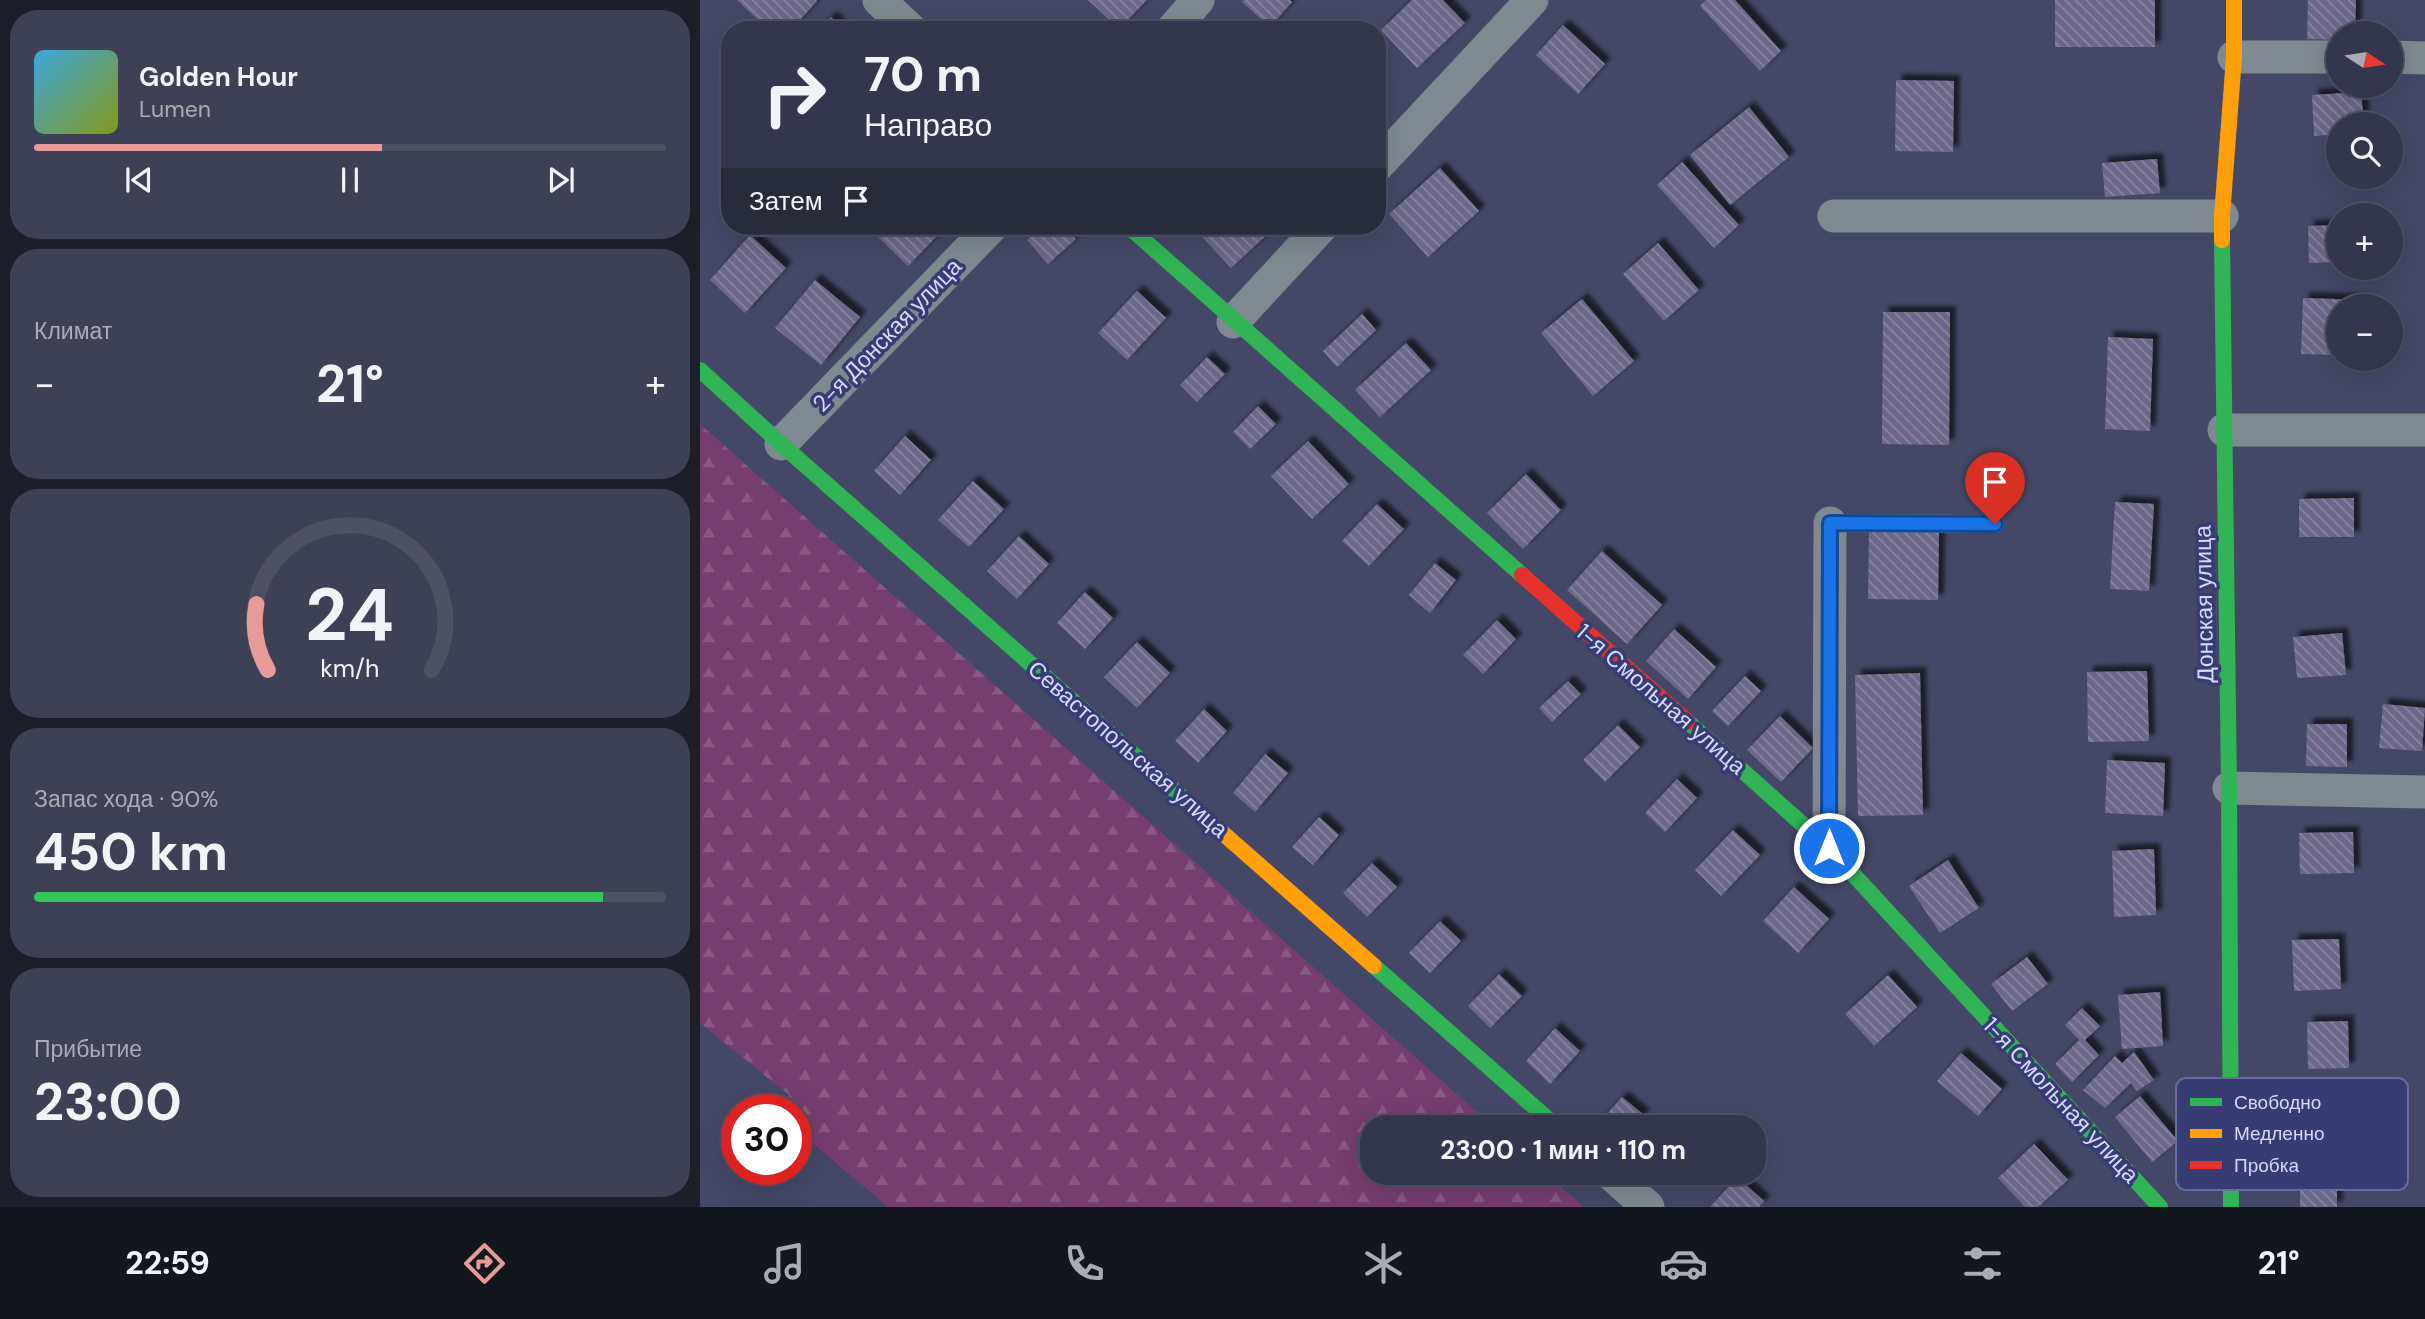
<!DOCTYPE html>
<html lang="ru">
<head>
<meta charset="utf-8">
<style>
	:root { --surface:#33364c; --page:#3e4156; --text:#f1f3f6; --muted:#a9abb5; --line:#4e5064; --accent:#e69b98 }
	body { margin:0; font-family:"DM Sans",sans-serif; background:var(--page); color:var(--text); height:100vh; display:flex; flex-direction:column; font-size:26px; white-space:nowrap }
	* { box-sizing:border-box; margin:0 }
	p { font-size:23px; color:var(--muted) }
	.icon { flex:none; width:38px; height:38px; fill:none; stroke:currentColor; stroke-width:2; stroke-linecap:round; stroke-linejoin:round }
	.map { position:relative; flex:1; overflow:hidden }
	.details { display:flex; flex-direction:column; gap:10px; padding:10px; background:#1c1e2a; width:700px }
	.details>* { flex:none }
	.guide { position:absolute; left:21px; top:21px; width:665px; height:214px; border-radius:28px; box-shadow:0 7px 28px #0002,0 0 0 2px var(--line); background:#33364c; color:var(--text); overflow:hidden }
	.needle { width:46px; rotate:102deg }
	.buttons { position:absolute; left:1626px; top:21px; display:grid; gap:14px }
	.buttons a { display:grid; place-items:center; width:77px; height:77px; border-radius:50%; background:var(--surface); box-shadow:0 7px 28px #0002,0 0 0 2px var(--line); font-size:35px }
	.speed { position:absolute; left:21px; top:1094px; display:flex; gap:14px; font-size:35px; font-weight:700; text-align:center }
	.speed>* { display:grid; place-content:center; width:91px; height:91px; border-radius:50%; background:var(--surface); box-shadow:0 7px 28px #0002,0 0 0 2px var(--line); line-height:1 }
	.speed .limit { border:10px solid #d22; background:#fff; color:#111 }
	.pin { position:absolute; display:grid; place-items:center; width:60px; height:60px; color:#fff; margin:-72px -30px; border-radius:50% 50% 50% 0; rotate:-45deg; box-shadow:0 0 7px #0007 }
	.pin .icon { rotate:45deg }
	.me { position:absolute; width:77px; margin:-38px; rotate:0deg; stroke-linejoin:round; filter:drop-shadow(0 0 5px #0008) }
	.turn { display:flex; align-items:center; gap:24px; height:147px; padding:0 28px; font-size:32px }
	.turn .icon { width:91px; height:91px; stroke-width:2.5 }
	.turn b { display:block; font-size:49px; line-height:60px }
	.then { display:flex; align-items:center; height:66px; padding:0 28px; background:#0003; gap:14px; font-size:26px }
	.big { font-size:52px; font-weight:700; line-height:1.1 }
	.details .tile { flex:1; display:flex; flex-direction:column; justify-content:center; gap:10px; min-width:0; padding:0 24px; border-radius:28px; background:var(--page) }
	.details .dial { align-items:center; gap:0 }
	.dial svg { height:182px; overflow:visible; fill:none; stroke:var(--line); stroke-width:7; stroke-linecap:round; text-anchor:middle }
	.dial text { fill:var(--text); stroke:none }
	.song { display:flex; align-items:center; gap:21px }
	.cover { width:84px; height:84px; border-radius:10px; background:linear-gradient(135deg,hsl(200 70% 55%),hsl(70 70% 35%)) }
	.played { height:7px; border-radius:4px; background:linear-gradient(90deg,var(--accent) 55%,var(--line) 55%) }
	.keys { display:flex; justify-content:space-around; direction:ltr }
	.heat { display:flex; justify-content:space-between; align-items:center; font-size:38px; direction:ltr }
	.charge { height:10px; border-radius:5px; background:linear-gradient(90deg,#34c759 90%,var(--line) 0) }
	.trip { position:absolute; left:660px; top:1115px; width:406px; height:70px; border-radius:28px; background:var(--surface); box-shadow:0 7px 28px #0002,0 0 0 2px var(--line); font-weight:700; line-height:70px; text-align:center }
	.dock { display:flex; height:112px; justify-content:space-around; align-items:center; background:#14161e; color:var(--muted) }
	.dock .icon { width:49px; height:49px }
	.dock .selected { color:var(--accent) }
	.dock b { font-size:32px; color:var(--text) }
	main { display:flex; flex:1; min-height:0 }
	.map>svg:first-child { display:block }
	.forest { fill:url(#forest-firs) }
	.building { fill:url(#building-back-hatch); filter:url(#shadow) }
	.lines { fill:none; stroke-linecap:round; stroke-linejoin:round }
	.lane { stroke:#7f8990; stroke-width:18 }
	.street { stroke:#7f8990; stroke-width:33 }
	.fast { stroke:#30b455; stroke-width:16 }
	.slow { stroke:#ff9f0a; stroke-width:16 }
	.jam { stroke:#e5322d; stroke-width:16 }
	.route-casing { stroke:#114b97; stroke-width:18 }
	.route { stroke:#1a73e8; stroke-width:12 }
	.labels { text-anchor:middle; stroke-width:7; stroke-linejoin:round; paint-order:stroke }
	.street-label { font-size:23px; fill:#d3dafb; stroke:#373d73 }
	.key { fill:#373d73; stroke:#666c9c; stroke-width:2 }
	.key-label { font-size:19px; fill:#d3dafb }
</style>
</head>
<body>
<main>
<section class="details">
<div class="tile">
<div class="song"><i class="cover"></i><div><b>Golden Hour</b><p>Lumen</p></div></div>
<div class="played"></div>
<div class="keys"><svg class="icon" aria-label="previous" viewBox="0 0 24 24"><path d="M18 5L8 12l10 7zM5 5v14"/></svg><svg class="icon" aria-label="pause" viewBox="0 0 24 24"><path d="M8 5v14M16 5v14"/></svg><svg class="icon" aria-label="next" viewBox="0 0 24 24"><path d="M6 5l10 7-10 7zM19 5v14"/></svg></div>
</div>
<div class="tile"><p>Климат</p>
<div class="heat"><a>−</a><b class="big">21°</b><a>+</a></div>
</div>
<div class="tile dial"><svg viewBox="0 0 100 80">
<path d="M14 69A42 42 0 1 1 86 69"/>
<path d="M14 69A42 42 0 0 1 9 40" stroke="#e69b98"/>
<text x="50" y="56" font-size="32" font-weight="700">24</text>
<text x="50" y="72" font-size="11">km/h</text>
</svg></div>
<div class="tile"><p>Запас хода · 90%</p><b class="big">450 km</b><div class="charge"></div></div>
<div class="tile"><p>Прибытие</p><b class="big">23:00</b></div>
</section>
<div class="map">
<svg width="1725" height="1207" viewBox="0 0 1725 1207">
	<defs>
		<pattern id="forest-firs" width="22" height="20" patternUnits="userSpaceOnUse" patternTransform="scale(1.75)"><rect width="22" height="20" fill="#763d6f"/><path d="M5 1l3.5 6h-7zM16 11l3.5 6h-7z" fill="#895884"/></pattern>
		<pattern id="building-back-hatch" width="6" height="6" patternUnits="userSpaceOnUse" patternTransform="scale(1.75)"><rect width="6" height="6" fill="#6d6889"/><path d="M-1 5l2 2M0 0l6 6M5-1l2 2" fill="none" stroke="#8884a0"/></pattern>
		<filter id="shadow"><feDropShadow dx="6" dy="-6" stdDeviation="2" flood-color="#0009"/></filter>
	</defs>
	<rect width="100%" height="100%" fill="#444866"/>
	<polygon class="forest" points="0,424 794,1127 672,1127 672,1172 845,1173 884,1207 188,1207 96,1129 96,1110 84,1109 89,1095 0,1023"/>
	<g class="building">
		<polygon points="37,0 116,0 117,1 91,30 69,30"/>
		<polygon points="388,0 447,0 419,29"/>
		<polygon points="544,0 590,0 592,2 570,27 542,2"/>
		<polygon points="712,0 743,0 765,23 717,68 681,30"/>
		<polygon points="1006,0 1035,0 1081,51 1060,71 1000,6"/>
		<rect x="1355" y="0" width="100" height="47"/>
		<polygon points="1608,0 1656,0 1655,33 1638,33 1638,40 1607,39"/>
		<polygon points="131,17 144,30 118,30"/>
		<polygon points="863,25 905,64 878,94 836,55"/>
		<polygon points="1196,80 1254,81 1253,152 1195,151"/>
		<polygon points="1661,92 1664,124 1638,124 1638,134 1614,136 1612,95"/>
		<polygon points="1049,107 1089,157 1030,205 990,155"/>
		<polygon points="1457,159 1460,193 1405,197 1402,163"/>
		<polygon points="982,162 1039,225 1014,248 957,185"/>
		<polygon points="740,168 779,211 728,257 689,214"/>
		<polygon points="1638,225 1638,262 1609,263 1608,226"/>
		<polygon points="180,226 227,226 237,236 208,266 174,233"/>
		<polygon points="342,226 363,226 376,239 348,264 327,240"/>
		<polygon points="492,226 566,226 571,231 531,268"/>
		<polygon points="50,235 86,268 45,313 10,280"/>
		<polygon points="958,243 999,290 964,321 923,274"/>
		<polygon points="115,280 160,317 121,365 75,328"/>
		<polygon points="437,291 466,318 427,360 398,333"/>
		<polygon points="1603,298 1666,300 1666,306 1638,306 1638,355 1601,354"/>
		<polygon points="882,299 934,361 893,396 841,333"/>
		<polygon points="1183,312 1250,312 1249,445 1182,444"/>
		<polygon points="662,314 676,330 637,367 623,351"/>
		<polygon points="1408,337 1453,339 1450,431 1405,429"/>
		<polygon points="706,343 731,370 680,417 655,390"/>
		<polygon points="507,357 525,374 497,402 480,385"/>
		<polygon points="558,406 576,424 550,449 533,432"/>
		<polygon points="205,436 231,460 200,495 174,471"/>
		<polygon points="608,441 649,484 612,519 571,476"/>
		<polygon points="826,474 861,510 823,549 787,513"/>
		<polygon points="273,481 304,509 269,547 238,520"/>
		<polygon points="1654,498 1654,537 1599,537 1599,499"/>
		<polygon points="1415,502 1454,504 1449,591 1410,589"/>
		<polygon points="677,504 704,529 669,566 642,541"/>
		<polygon points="1169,528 1239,529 1238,600 1168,599"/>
		<polygon points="319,536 349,564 317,599 287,571"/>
		<polygon points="902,551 962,605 927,644 867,590"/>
		<polygon points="735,563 756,580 730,613 709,595"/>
		<polygon points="385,592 413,618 385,649 357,623"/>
		<polygon points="797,620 816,639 783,674 763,655"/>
		<polygon points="974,629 1016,667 988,699 946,661"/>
		<polygon points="1642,633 1646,675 1597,678 1593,637"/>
		<polygon points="437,642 470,673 437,708 404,677"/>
		<polygon points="1447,671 1449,741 1388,742 1387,672"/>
		<polygon points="1220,673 1223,815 1158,816 1155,675"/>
		<polygon points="1045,676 1061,691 1028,726 1012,711"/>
		<polygon points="868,681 881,694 852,722 839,708"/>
		<polygon points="1683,704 1725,708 1722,751 1679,748"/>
		<polygon points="504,709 527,731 498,763 475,741"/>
		<polygon points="1080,716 1113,748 1081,782 1047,750"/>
		<polygon points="1607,724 1647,724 1647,767 1606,766"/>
		<polygon points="918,725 940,747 905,782 883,760"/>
		<polygon points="565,754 588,773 555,812 533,793"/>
		<polygon points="1407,760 1465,763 1463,816 1405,813"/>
		<polygon points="977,779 997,798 965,832 945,813"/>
		<polygon points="619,817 639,835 613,865 592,847"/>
		<polygon points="1033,830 1060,855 1021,896 995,870"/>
		<polygon points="1653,832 1654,873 1600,874 1599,833"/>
		<polygon points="1454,849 1456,915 1414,917 1412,851"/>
		<polygon points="1248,860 1279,908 1240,933 1209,886"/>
		<polygon points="672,863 697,887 667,917 643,893"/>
		<polygon points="1094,887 1129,919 1098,953 1063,921"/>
		<polygon points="740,921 761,941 730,973 709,953"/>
		<polygon points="1639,939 1641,989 1594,991 1592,940"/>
		<polygon points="1327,957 1348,984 1312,1011 1291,984"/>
		<polygon points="799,974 822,996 790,1028 768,1006"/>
		<polygon points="1188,975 1217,1007 1174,1046 1145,1014"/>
		<polygon points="1460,992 1463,1046 1422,1049 1418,995"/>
		<polygon points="1382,1008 1400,1026 1385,1040 1399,1055 1372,1082 1355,1064 1379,1040 1365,1025"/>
		<polygon points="1648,1021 1649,1068 1608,1069 1607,1022"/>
		<polygon points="855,1028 880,1051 850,1084 826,1061"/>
		<polygon points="1434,1052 1454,1080 1437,1091 1431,1083 1405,1108 1383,1090 1415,1056 1422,1063"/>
		<polygon points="1261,1053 1302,1089 1278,1116 1237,1081"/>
		<polygon points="1440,1096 1478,1141 1452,1162 1415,1117"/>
		<polygon points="922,1097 944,1115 933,1127 901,1127 898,1124"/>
		<polygon points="1334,1144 1368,1180 1338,1207 1325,1207 1298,1178"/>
		<polygon points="1037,1177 1064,1201 1059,1207 1010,1207"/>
		<polygon points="1637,1188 1637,1207 1600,1207 1600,1189"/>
	</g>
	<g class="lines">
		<polyline class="lane" points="1130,523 1295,524"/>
		<g class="street">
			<polyline points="179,0 211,30"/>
			<polyline points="472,30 498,0"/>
			<polyline points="1534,57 1638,57"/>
			<polyline points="1690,57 1725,58"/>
			<polyline points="677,166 832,0"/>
			<polyline points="1134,216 1522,216"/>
			<polyline points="533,322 622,226"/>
			<polyline points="1524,430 1725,430"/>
			<polyline points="81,444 292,226"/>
			<polyline points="1529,788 1725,792"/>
			<polyline points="1129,848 1130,523"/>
			<polyline points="909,1172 948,1207"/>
		</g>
		<g class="fast">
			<polyline points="428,226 822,575"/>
			<polyline points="1522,240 1529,788 1531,1207"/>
			<polyline points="0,370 81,444 509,821"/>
			<polyline points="988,722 1129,848 1460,1207"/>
			<polyline points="674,966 857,1127"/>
		</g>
		<g class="slow">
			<polyline points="1522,240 1522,216 1534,57 1534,0"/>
			<polyline points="509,821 674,966"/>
		</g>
		<polyline class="jam" points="822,575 988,722"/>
	</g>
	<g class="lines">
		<g class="route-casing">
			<polyline id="route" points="1129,848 1130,523 1295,524"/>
		</g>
		<use href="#route" class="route"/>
	</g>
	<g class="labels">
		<g class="street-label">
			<text transform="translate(187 335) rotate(-46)" y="8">2-я Донская улица</text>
			<text transform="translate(1504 604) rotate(-91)" y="8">Донская улица</text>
			<text transform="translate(961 699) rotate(41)" y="8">1-я Смольная улица</text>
			<text transform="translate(428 749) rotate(41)" y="8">Севастопольская улица</text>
			<text transform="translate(1361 1100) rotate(47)" y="8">1-я Смольная улица</text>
		</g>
	</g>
	<rect x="1476" y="1078" width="232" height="112" rx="10" class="key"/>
	<rect x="1490" y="1098" width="32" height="8" fill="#30b455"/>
	<rect x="1490" y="1129" width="32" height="9" fill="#ff9f0a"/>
	<rect x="1490" y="1161" width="32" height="8" fill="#e5322d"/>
	<g class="key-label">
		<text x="1534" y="1109">Свободно</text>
		<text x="1534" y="1140">Медленно</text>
		<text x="1534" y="1172">Пробка</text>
	</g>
</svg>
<div class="buttons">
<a><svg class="needle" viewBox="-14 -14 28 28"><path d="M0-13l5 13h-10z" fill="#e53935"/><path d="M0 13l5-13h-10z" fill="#a9abb5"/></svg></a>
<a><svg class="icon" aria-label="search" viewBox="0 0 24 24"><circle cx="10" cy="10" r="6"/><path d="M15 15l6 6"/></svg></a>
<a>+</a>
<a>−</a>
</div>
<div class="speed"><div class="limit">30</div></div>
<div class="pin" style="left:1295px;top:524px;background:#d93025"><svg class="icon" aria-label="arrive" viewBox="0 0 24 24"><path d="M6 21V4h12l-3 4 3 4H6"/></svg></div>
<svg class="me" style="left:1129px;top:848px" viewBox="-20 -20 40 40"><circle r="17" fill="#1a73e8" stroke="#fff" stroke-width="3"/><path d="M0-11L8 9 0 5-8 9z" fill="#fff"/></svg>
<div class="trip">23:00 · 1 мин · 110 m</div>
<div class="guide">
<div class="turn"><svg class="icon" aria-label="right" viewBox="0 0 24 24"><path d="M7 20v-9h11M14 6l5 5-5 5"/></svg><div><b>70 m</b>Направо</div></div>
<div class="then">Затем<svg class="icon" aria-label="arrive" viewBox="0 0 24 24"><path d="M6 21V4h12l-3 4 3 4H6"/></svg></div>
</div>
</div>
</main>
<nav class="dock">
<b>22:59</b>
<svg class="icon selected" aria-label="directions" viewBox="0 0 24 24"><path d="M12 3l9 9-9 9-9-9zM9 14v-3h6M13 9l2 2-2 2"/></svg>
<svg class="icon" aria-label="music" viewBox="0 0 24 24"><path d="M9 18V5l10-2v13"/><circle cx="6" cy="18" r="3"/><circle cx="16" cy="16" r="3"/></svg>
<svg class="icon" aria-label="phone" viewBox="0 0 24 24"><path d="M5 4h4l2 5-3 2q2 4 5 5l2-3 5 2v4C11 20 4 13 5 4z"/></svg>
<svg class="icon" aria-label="climate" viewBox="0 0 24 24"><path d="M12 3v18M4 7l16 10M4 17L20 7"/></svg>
<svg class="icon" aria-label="car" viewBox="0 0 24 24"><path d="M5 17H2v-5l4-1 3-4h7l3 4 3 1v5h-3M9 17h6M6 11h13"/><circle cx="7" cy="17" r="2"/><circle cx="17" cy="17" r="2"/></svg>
<svg class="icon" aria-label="filters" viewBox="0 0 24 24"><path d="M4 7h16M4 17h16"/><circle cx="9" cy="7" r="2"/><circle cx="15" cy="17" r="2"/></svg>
<b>21°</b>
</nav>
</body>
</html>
